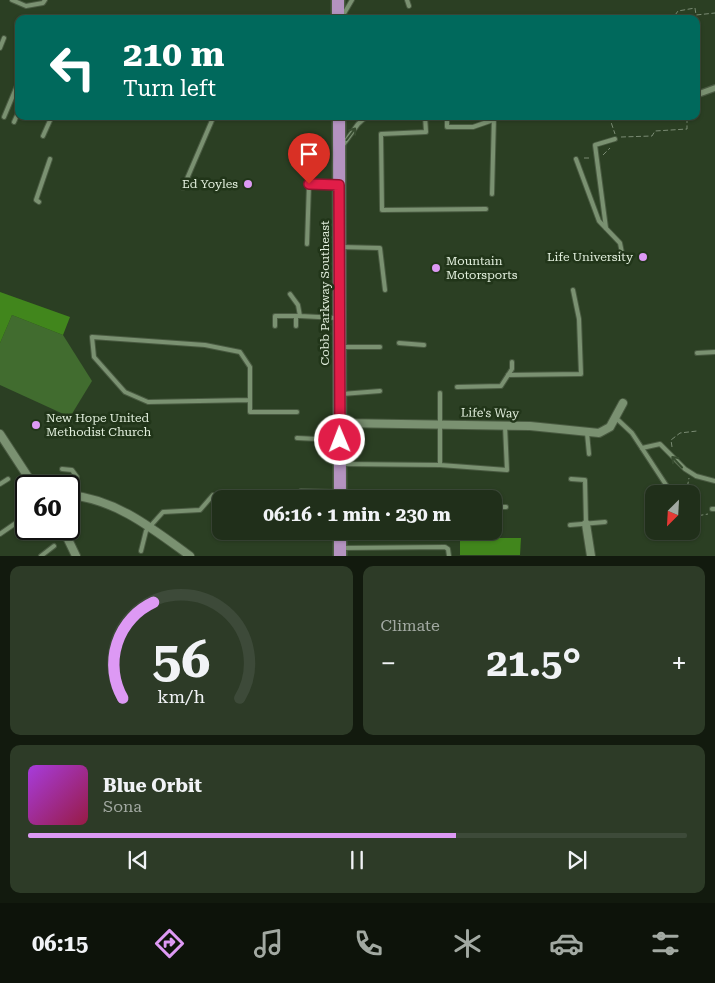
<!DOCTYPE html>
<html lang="en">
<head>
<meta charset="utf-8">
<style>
	:root { --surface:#202f1a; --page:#2d3b27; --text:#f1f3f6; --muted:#a2a9a2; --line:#3d4a39; --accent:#dd99f4 }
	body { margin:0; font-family:"Roboto Serif",serif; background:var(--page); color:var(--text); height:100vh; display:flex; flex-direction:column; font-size:19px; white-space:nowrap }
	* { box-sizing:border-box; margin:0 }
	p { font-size:16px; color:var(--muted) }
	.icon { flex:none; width:28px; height:28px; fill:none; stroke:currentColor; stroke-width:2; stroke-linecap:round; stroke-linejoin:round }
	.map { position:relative; height:556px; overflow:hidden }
	.details { display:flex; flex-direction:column; gap:10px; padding:10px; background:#121a0e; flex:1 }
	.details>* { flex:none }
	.banner { position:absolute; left:15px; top:15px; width:685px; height:105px; border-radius:10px; box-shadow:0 1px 4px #0004,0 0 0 1px var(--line); background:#00695c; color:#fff; overflow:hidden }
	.needle { width:32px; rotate:204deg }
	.buttons { position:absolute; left:645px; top:485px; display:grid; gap:10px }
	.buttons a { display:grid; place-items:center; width:55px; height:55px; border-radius:10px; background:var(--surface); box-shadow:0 1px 4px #0004,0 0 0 1px var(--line); font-size:25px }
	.speed { position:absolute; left:15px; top:475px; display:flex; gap:10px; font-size:25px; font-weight:700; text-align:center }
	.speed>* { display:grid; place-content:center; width:65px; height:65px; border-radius:50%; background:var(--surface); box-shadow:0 1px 4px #0004,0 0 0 1px var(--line); line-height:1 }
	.speed .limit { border:2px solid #111; border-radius:8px; background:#fff; color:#111 }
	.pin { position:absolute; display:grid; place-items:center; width:42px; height:42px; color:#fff; margin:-51px -21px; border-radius:50% 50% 50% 0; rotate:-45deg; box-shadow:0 0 5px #0007 }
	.pin .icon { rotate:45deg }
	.me { position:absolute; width:55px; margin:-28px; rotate:359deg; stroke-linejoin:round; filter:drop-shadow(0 0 4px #0008) }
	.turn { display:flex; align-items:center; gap:18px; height:105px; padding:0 25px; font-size:22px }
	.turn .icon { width:65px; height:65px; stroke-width:2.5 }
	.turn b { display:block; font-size:35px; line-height:42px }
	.big { font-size:38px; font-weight:700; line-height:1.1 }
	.details .card { flex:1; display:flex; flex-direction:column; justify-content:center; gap:8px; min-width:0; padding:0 18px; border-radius:10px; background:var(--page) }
	.details .dial { align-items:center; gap:0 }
	.dial svg { height:130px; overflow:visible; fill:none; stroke:var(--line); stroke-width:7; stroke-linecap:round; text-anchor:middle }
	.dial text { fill:var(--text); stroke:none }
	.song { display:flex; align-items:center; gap:15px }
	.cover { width:60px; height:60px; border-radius:8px; background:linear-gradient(135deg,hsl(280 70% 55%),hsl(340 70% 35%)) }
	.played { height:5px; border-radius:2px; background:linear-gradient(90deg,var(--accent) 65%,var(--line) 65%) }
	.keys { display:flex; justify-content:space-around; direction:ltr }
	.heat { display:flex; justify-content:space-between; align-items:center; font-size:28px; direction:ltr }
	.details .tiles { flex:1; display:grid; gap:10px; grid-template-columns:1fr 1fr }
	.card:last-child { grid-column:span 2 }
	.trip { position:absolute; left:212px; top:490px; width:290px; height:50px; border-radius:10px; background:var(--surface); box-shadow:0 1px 4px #0004,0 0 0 1px var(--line); font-weight:700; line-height:50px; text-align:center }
	.tabs { display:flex; height:80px; justify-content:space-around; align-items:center; background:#0d130a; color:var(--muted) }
	.tabs .icon { width:35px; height:35px }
	.tabs .current { color:var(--accent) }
	.tabs b { font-size:22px; color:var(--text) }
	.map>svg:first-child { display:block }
	.green { fill:#416c2f }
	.forest { fill:#41861c }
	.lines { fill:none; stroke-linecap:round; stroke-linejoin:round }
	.service-casing { stroke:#495a41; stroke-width:6 }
	.pedestrian-casing { stroke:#495a41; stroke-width:8 }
	.minor-casing { stroke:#495a41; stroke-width:10 }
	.primary-casing { stroke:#495a41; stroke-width:15 }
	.path { stroke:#7a8b73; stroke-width:1; stroke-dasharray:5 2.5; stroke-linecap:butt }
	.service { stroke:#7a9171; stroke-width:4 }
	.pedestrian { stroke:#7a9171; stroke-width:5.5 }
	.minor { stroke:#7a9171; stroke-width:8 }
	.primary { stroke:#b493c0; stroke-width:12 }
	.oneway { stroke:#374c2f }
	.route-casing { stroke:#92132f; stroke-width:12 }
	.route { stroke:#e11d48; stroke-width:9 }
	.poi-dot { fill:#dd99f4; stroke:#213519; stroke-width:2 }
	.labels { text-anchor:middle; stroke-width:5; stroke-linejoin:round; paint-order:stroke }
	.poi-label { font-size:12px; fill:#e2efdd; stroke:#213519; text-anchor:end }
	.street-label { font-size:12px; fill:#e2efdd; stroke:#213519 }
</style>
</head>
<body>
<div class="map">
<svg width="715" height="556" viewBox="0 0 715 556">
	<rect width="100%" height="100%" fill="#2b3f23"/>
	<polygon class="green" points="12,315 63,335 92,381 70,417 0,385 0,343"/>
	<g class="forest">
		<polygon points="0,292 70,317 63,335 12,315 0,343"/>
		<polygon points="460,538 521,538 520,555 460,555"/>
	</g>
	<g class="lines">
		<g class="service-casing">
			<g id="service">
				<polyline points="12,0 26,6 43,3 45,0"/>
				<polyline points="407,0 409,6"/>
				<polyline points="342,17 352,0"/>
				<polyline points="0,48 4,38"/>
				<polyline points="425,116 426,132 381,134 382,210 486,209"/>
				<polyline points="447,116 447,127 473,127 493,120"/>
				<polyline points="4,117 19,81"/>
				<polyline points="14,122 19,111"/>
				<polyline points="43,136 52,116"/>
				<polyline points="343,145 358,124 367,116"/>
				<polyline points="576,159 599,221 620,243 623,258"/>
				<polyline points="183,188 213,118"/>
				<polyline points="492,194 494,116"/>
				<polyline points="39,202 36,200 50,159"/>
				<polyline points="606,228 595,145 615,139"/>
				<polyline points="307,244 309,184 337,185"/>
				<polyline points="341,247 380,248 385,290"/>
				<polyline points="290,294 298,305 300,316 337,318"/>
				<polyline points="275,326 275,316 300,316"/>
				<polyline points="296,326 296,316"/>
				<polyline points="399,343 424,345"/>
				<polyline points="343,347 380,347"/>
				<polyline points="697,353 715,352"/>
				<polyline points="508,375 581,374 579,319 573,290"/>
				<polyline points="457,387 501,386 512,369 512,362"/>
				<polyline points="440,393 440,465 507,470 505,426"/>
				<polyline points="342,394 380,391"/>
				<polyline points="250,400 148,402 125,392 94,357 92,337 205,345 240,352 250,367 250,412 297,412"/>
				<polyline points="616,418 632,433 672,494"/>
				<polyline points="587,433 589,454"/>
				<polyline points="297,438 338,440"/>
				<polyline points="642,448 660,444 685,469 696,476 715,481"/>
				<polyline points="342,464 440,465"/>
				<polyline points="62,469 72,470 77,477 77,495"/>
				<polyline points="571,479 585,480 586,523"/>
				<polyline points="0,484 8,479"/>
				<polyline points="301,491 337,492"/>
				<polyline points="494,507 506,507"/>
				<polyline points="712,509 715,509"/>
				<polyline points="570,525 605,522"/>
				<polyline points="0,534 26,516"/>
				<polyline points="679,534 679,531"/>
				<polyline points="342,548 445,547 448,549 449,556"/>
				<polyline points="141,551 146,531 163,512 200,510 213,495 234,497 250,492"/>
				<polyline points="41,556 54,546"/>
			</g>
		</g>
		<g class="pedestrian-casing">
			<polyline id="pedestrian" points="696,95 715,88"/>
		</g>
		<g class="minor-casing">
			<g id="minor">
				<polyline points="340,423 530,426 599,433 610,427 623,403"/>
				<polyline points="0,434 34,486"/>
				<path d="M69,495C116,499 153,529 190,556"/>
				<polyline points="586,524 591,556"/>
				<polyline points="63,529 76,556"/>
			</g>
		</g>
		<g class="primary-casing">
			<g id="primary">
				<polyline points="338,0 338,19"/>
				<polyline points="339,116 340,499"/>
				<polyline points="340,531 340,556"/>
			</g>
		</g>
		<g class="path">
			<polyline points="669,19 673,18 678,11 695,8 696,15 715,13"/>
			<polyline points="609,116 615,134"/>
			<polyline points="621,137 652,136 655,131 687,129 687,116"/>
			<polyline points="603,155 610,148"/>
			<polyline points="584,158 591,158"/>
			<polyline points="672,447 671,440 680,433 697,431"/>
			<polyline points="686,494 689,478"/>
			<polyline points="691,517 708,514"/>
		</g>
		<use href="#service" class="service"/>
		<use href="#pedestrian" class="pedestrian"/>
		<use href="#minor" class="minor"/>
		<use href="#primary" class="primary"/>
	</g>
	<defs><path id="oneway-shaft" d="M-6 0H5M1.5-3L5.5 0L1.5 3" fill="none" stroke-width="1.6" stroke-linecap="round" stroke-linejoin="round" transform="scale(1.25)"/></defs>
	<g class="oneway">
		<use href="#oneway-shaft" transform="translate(351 134) rotate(-53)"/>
		<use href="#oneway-shaft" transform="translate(677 462) rotate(-133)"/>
	</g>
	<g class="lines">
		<g class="route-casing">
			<polyline id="route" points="309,184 339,185 340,440"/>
		</g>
		<use href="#route" class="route"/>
	</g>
	<g class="poi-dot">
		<circle cx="248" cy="184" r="5"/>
		<circle cx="643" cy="257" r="5"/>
		<circle cx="436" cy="268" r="5"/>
		<circle cx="36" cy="425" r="5"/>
	</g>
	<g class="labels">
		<g class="poi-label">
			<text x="238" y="188">Ed Yoyles</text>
			<text x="633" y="261">Life University</text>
			<text x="446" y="265" text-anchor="start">Mountain<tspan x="446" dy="14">Motorsports</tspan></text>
			<text x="46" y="422" text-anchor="start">New Hope United<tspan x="46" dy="14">Methodist Church</tspan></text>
		</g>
		<g class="street-label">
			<text transform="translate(325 293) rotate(-90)" y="4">Cobb Parkway Southeast</text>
			<text transform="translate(490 413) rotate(1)" y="4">Life's Way</text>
		</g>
	</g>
</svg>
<div class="buttons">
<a><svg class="needle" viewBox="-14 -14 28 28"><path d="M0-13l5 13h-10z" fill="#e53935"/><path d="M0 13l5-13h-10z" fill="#a2a9a2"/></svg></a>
</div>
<div class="speed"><div class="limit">60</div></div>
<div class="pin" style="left:309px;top:184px;background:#d93025"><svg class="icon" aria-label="arrive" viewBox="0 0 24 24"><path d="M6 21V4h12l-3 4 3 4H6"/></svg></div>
<svg class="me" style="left:340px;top:440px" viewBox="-20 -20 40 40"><circle r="17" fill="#e11d48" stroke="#fff" stroke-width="3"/><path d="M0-11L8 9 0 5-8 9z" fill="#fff"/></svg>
<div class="trip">06:16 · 1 min · 230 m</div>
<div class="banner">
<div class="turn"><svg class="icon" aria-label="left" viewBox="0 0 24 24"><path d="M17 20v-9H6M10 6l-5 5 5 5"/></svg><div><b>210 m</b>Turn left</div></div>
</div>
</div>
<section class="details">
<div class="tiles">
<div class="card dial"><svg viewBox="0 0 100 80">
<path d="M14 69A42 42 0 1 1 86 69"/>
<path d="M14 69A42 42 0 0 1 33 10" stroke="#dd99f4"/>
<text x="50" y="56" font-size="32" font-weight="700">56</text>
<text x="50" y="72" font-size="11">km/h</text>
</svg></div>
<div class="card"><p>Climate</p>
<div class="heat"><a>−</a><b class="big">21.5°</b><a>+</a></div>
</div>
<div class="card">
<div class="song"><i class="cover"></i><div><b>Blue Orbit</b><p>Sona</p></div></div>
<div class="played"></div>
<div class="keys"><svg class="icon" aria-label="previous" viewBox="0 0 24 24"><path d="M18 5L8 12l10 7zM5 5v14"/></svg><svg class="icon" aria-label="pause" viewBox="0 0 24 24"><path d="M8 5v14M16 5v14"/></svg><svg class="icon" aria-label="next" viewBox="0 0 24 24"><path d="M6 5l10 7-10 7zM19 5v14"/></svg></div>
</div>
</div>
</section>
<nav class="tabs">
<b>06:15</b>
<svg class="icon current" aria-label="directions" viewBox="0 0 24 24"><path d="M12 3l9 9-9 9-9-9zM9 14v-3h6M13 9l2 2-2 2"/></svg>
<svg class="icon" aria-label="music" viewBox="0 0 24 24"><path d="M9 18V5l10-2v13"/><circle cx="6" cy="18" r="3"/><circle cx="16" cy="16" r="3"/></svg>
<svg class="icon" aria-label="phone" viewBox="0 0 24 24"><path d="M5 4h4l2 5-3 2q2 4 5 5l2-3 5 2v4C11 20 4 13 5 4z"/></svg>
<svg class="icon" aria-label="climate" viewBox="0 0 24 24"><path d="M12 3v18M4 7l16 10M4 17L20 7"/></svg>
<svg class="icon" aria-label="car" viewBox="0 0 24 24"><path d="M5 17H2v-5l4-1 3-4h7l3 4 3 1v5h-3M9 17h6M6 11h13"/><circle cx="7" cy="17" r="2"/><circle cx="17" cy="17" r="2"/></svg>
<svg class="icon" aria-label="filters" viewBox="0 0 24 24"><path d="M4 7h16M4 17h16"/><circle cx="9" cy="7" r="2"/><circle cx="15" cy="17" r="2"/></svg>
</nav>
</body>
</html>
